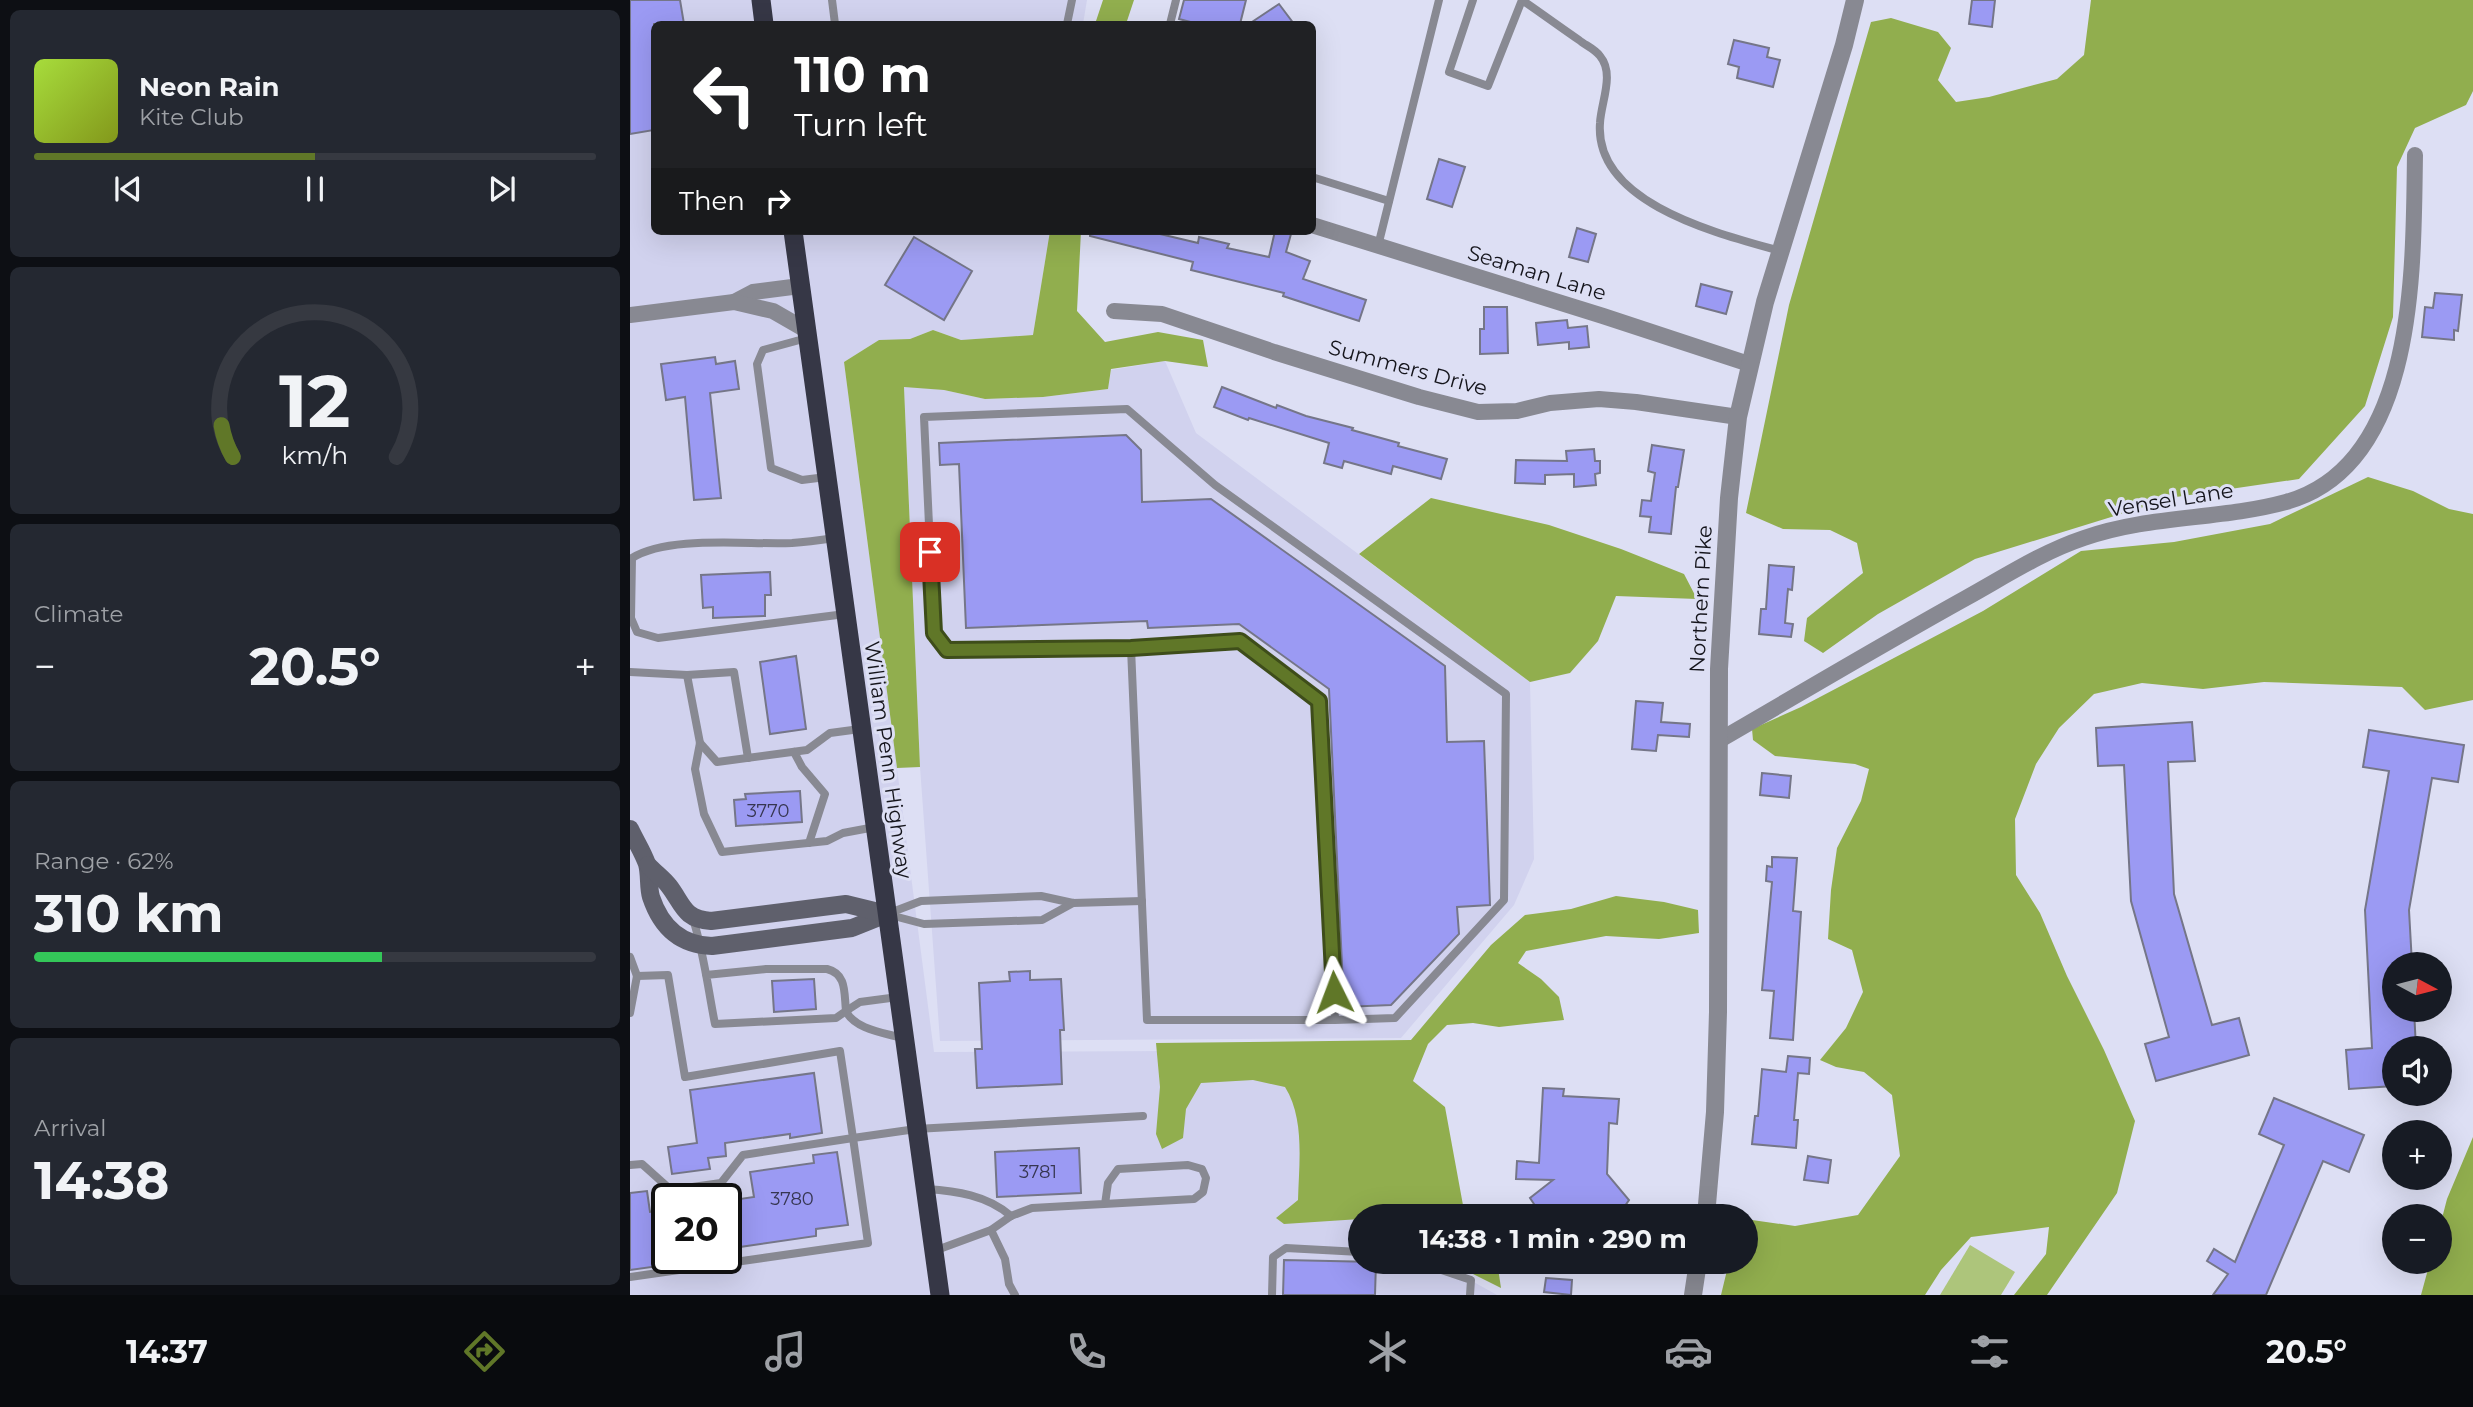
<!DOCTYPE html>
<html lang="en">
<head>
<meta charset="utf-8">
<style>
	:root { --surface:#171b24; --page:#242831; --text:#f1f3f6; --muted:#9ea1a6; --line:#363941; --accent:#607728 }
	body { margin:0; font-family:Montserrat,sans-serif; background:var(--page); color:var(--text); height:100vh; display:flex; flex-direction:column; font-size:26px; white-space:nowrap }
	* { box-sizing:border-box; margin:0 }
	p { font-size:23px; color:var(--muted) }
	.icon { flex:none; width:38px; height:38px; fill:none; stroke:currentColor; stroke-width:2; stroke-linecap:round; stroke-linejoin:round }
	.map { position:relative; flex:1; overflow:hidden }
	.side { display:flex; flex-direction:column; gap:10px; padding:10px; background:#0d0f14; width:630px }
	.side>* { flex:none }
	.top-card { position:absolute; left:21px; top:21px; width:665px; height:214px; border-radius:10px; box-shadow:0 7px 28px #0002; background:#202124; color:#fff; overflow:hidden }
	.needle { width:46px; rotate:97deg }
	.buttons { position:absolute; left:1752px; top:952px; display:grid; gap:14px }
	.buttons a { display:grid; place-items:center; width:70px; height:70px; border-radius:50%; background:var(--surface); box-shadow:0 7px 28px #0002; font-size:35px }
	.speed { position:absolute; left:21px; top:1183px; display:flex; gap:14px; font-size:35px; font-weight:700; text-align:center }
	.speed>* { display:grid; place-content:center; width:91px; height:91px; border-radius:50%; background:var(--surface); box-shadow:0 7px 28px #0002; line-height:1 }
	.speed .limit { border:4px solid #111; border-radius:10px; background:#fff; color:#111 }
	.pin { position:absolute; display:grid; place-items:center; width:60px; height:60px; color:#fff; margin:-30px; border-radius:14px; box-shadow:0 4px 10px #0006 }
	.me { position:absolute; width:77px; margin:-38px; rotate:357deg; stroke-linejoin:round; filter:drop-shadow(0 0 5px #0008) }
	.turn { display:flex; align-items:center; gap:24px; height:147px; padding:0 28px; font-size:32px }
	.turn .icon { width:91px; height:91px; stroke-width:2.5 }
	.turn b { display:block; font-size:49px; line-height:60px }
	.then { display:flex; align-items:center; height:66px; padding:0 28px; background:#0003; gap:14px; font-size:26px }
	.big { font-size:52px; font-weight:700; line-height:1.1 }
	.side .tile { flex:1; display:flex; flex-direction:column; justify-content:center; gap:10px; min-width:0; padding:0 24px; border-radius:10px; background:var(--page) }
	.side .dial { align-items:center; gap:0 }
	.dial svg { height:182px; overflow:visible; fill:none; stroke:var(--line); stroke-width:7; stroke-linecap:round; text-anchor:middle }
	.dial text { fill:var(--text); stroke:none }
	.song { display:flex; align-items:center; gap:21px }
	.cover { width:84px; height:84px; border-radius:10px; background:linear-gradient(135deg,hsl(80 70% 55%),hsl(70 70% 35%)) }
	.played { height:7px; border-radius:4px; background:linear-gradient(90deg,var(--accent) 50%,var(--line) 50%) }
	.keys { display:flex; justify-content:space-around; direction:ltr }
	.heat { display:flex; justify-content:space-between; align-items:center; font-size:38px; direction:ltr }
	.charge { height:10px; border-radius:5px; background:linear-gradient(90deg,#34c759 62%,var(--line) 0) }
	.trip { position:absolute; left:718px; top:1204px; width:410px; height:70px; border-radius:35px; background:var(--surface); box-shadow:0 7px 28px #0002; font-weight:700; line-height:70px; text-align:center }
	.dock { display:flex; height:112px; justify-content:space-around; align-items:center; background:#090b0e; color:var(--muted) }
	.dock .icon { width:49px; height:49px }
	.dock .current { color:var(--accent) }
	.dock b { font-size:32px; color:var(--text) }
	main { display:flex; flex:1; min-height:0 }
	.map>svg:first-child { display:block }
	.built { fill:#d1d2ee; fill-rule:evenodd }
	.green { fill:#adc57b }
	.forest { fill:#91ae4e }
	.building { fill:#9b9af3; stroke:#757688; stroke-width:2 }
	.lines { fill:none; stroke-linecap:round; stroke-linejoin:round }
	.service { stroke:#888992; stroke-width:8 }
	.minor { stroke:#888992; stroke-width:16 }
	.tertiary { stroke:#888992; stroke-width:18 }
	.secondary { stroke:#5f606c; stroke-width:18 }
	.trunk { stroke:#363746; stroke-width:19 }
	.route-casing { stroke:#3e4d1a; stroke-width:18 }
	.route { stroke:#607728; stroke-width:12 }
	.labels { text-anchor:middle; stroke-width:6; stroke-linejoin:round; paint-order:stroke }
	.number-label { font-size:18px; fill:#363651 }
	.street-label { font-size:21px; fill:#14141b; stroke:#dddff4 }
</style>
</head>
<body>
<main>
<section class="side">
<div class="tile">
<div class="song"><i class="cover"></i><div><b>Neon Rain</b><p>Kite Club</p></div></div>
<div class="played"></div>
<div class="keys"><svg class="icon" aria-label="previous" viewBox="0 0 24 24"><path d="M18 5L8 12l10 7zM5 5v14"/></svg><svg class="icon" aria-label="pause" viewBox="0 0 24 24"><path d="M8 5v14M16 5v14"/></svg><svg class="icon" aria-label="next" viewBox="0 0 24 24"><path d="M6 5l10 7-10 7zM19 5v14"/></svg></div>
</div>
<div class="tile dial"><svg viewBox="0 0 100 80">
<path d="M14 69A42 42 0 1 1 86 69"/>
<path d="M14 69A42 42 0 0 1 9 55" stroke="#607728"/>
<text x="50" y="56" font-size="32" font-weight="700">12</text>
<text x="50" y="72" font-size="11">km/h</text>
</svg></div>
<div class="tile"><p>Climate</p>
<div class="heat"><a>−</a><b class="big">20.5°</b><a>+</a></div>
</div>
<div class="tile"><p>Range · 62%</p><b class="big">310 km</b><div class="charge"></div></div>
<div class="tile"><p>Arrival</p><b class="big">14:38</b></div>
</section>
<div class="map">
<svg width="1843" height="1295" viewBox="0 0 1843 1295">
	<rect width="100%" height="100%" fill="#dddff4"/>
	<g class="built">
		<path d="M0,0H457L453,24H24V231H420L403,335L331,340L303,330L280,339L249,340L214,362L304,1052L768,1050L717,1210L730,1218V1262H808L867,1295H0ZM37,1199H96V1258H37Z"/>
		<polygon points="535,361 566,433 900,682 904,859 884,905 771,1038 310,1041 290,767 274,386 314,390 355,399 413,397 478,389 481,370"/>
	</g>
	<polygon class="green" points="1340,1245 1385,1272 1371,1295 1310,1295"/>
	<g class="forest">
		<polygon points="473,0 504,0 496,24 465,24"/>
		<polygon points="1461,0 1843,0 1843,91 1836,105 1785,128 1767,167 1763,317 1735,406 1669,479 1546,497 1345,559 1248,614 1193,653 1174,641 1177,618 1233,573 1227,543 1200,530 1153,529 1116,513 1159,305 1241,22 1261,18 1308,32 1321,48 1308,80 1326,102 1359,97 1427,79 1454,55"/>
		<polygon points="420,231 451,231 447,311 475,342 528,332 573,340 578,367 535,361 481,369 478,389 413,397 355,399 314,390 274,387 290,767 267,768 214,362 249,340 280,339 303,330 331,340 403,335"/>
		<polygon points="1738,477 1783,491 1819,509 1843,514 1843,700 1795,710 1772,687 1634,682 1573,689 1512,683 1464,694 1429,728 1406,764 1385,819 1386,875 1410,913 1437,976 1474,1050 1505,1121 1487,1193 1417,1295 1384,1295 1416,1254 1419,1227 1341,1237 1311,1270 1295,1295 1091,1295 1099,1262 1115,1262 1115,1219 1165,1226 1228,1215 1270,1156 1262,1095 1234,1072 1206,1067 1190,1060 1216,1028 1233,992 1222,950 1198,939 1201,890 1207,848 1231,801 1239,769 1225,764 1145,756 1123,740 1122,729 1171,707 1353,611 1451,551 1544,542 1640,524"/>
		<polygon points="801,498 919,525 991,549 1054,574 1067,599 986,596 968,641 940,673 900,682 729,554"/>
		<path d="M986,896L1034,902L1068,910L1069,933L1029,939L976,936L896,951L888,963L911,979L929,997L934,1020L869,1027L843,1023L817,1025L798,1044L783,1081L815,1107L835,1216H730V1219L654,1224L646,1218L668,1200C669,1163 675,1119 655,1087L623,1080L571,1083L556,1109L553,1138L532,1149L526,1134L530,1087L526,1043L781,1040L861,945L895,915L941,909Z"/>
		<polygon points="1843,1137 1843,1295 1791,1295 1800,1262 1810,1262 1810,1226 1817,1199"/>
		<polygon points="819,1262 862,1262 868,1268 871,1288"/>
	</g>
	<g class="building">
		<polygon points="0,0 50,0 54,24 24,24 24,130 0,134"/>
		<polygon points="554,0 616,0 610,24 568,24 549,19"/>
		<polygon points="1342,0 1365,0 1362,27 1339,24"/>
		<polygon points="649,4 664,24 619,24"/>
		<polygon points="1104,40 1139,48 1137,57 1150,60 1143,87 1107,78 1109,67 1098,64"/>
		<polygon points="809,159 835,167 822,207 797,199"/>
		<polygon points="947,228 966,234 958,262 939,257"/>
		<polygon points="460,231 527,231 526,233 568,243 569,237 599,244 597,248 639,257 645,231 650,231 661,234 656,252 680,261 673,279 736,300 729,321 653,296 654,293 561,270 563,262 460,236"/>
		<polygon points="284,237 342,271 314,320 255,285"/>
		<polygon points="1071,284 1102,292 1096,314 1066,306"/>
		<polygon points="1805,293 1832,295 1828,331 1824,330 1824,340 1792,337 1795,307 1803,308"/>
		<polygon points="854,307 877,307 878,353 850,354 850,329 854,329"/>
		<polygon points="937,320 938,328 957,326 959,347 939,349 939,342 908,345 906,323"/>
		<polygon points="85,357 86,364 105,361 109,389 80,393 91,498 64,500 55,397 36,400 31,364"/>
		<polygon points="592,387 646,408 647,405 676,416 723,428 722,430 769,443 768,446 817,459 811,479 763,466 761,474 714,461 712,468 694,463 699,443 619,418 618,420 584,407"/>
		<polygon points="496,435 511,450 512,502 581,499 815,666 817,742 854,741 860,905 827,907 829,934 761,1005 714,1007 699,689 609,624 518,628 517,621 336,628 329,464 310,465 309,443"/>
		<polygon points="1022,445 1054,450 1048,487 1046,487 1041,534 1019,532 1021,517 1010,516 1012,500 1021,501 1025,473 1018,471"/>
		<polygon points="964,449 965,461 970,461 970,473 965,474 966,485 944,487 944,474 915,475 915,484 885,483 886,460 937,461 936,451"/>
		<polygon points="1139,565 1164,567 1162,590 1158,589 1155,623 1163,624 1161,637 1129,634 1131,609 1136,609"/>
		<polygon points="140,572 141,595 135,595 135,616 83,618 83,607 73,608 71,575"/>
		<polygon points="166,656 176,729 140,734 130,662"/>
		<polygon points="1006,701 1033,703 1031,722 1060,724 1059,737 1028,735 1026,751 1002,749"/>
		<polygon points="1562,722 1565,761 1538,762 1544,894 1582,1025 1609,1018 1619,1055 1526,1081 1515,1044 1539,1037 1501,901 1494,765 1468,766 1466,728"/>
		<polygon points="1739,730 1834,745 1828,782 1802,778 1779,910 1782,964 1764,964 1764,1010 1784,1010 1786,1048 1764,1048 1764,1086 1719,1089 1716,1050 1742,1048 1735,910 1759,771 1733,767"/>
		<polygon points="1132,773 1161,776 1159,798 1130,795"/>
		<polygon points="170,791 172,822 106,826 104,800 116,799 115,794"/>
		<polygon points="1142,857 1167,858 1163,911 1171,912 1163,1040 1140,1038 1144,991 1132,990 1142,882 1136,881 1137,866 1142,867"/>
		<polygon points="400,971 400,980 431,979 434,1030 430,1030 432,1084 347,1088 345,1049 352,1049 349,983 380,981 379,972"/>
		<polygon points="184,979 186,1009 144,1012 142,981"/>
		<polygon points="1158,1056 1180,1058 1179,1074 1168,1073 1164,1120 1168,1120 1166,1148 1122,1144 1125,1116 1128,1116 1132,1069 1156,1072"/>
		<polygon points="184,1073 192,1133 160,1138 160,1134 95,1143 96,1156 78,1158 80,1169 42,1174 38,1147 67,1143 60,1090"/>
		<polygon points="913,1088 934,1089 933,1096 989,1099 987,1124 979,1123 977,1174 999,1200 988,1216 912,1216 900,1198 923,1180 886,1179 887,1161 909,1163"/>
		<polygon points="1644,1098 1734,1135 1719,1172 1693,1161 1636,1295 1583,1295 1598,1274 1577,1261 1584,1249 1605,1262 1654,1145 1629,1134"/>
		<polygon points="449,1148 451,1193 367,1197 365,1152"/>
		<polygon points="207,1152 218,1225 186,1229 186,1236 96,1249 96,1201 124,1197 120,1172 184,1163 183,1155"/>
		<polygon points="1178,1156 1201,1160 1198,1183 1174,1180"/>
		<polygon points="17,1191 20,1212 37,1210 37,1254 27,1255 29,1266 0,1270 0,1193"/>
		<polygon points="654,1260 746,1262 745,1295 653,1295"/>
		<polygon points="916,1278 942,1280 941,1295 914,1292"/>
	</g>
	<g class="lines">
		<g class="service">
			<polyline points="202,0 205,24"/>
			<path d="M843,0L819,72L858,86L892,0C911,13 930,27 949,40C955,45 965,49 970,56C985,74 971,102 970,123C964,204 1090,234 1150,251"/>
			<polyline points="437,24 442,0"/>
			<polyline points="540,24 546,0"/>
			<polyline points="682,177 759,201"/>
			<polyline points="748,246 809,0"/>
			<polyline points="177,338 133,350 127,364 141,468 172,480 196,477"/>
			<path d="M205,538C191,540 176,542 162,543C117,545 39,535 2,558L1,618L7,632L28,638L215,614"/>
			<polyline points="501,648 517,1020 705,1020 689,701 610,641 501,648 317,650 304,633 294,417 497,409 585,485 876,694 874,900 765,1018 705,1020"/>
			<polyline points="0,672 57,675 104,672 118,758"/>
			<polyline points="57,675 70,743 65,769 74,814 92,852 197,841 213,833 245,827"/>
			<polyline points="70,743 87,762 177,750 200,733 230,729"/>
			<polyline points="164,752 172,767 195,794 179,843"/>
			<polyline points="257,914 291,901 411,896 443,903 512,901"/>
			<polyline points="260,915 294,924 412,920 443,903"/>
			<path d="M63,919C74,953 78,989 85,1024L206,1018L216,1011C214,993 217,974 197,969H136L76,975"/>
			<polyline points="0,957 7,976 38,975 55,1077 210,1051 223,1138 113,1155 91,1183 41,1190 12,1164 0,1165"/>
			<path d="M268,997L230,1002L216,1011C224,1029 255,1033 272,1038"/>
			<polyline points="0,1013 7,976"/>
			<path d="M296,1189C326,1191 357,1195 381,1216"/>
			<polyline points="361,1230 375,1259 379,1284 385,1295"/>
			<polyline points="304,1251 361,1230 381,1216 402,1208 564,1199 573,1192 576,1178 572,1169 558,1165 488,1169 478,1183 475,1204"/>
			<polyline points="788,1262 841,1280 840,1295"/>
			<polyline points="0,1277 238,1243 223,1138 286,1129 513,1116"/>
			<polyline points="642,1295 643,1257 656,1248 730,1252"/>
		</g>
		<g class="minor">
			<polyline points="682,225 973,316 1119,364"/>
			<polyline points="104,302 123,292 170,286"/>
			<polyline points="484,311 532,314 644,352 789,397 848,412 887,411 920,403 969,399 1006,402 1108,417"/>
			<polyline points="0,315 104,302 143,311 176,330"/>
			<path d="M1088,741C1171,693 1253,644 1336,598C1374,577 1412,552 1454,538C1519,515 1590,520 1656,502C1789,465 1783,264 1785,155"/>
		</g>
		<g class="tertiary">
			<polyline points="1076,1216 1085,1112 1088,1012 1089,669 1099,498 1108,417 1135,302 1214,45 1225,0"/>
			<polyline points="1063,1295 1068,1262"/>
		</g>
		<g class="secondary">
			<path d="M0,829C5,840 13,852 17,864C20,875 18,887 21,897C31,927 50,945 82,946L222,928L257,914"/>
			<path d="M18,865C24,872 33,878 39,886C53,904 53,919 81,921L216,904L257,914"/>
		</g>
		<g class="trunk">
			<polyline points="131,0 134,24"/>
			<polyline points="163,231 310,1295"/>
		</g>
	</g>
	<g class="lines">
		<g class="route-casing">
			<polyline id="route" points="300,552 304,633 317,650 501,648 610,641 689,701 704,992"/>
		</g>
		<use href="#route" class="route"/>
	</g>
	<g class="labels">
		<g class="number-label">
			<text x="138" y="817">3770</text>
			<text x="408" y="1178">3781</text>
			<text x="162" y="1205">3780</text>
		</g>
		<g class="street-label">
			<text transform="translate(907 273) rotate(17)" y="7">Seaman Lane</text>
			<text transform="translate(778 368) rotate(15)" y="7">Summers Drive</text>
			<text transform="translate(1541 500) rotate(-9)" y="7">Vensel Lane</text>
			<text transform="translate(1071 599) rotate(-87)" y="7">Northern Pike</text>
			<text transform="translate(258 760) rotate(82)" y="7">William Penn Highway</text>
		</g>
	</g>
</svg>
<div class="buttons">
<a><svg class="needle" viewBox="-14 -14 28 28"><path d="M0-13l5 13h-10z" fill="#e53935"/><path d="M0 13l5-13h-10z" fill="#9ea1a6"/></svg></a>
<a><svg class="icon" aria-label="sound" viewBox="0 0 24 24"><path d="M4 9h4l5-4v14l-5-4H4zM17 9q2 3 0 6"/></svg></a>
<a>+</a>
<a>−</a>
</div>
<div class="speed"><div class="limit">20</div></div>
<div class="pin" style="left:300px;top:552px;background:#d93025"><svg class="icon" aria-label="arrive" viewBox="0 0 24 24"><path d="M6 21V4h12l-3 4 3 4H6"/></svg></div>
<svg class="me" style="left:704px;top:992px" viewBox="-20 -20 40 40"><path d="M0-17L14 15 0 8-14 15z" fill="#607728" stroke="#fff" stroke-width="4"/></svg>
<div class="trip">14:38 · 1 min · 290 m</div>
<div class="top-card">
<div class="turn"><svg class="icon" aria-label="left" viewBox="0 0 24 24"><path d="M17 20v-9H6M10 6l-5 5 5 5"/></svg><div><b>110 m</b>Turn left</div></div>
<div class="then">Then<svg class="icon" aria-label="right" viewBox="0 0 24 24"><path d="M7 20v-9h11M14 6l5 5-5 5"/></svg></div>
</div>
</div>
</main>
<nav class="dock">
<b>14:37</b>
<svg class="icon current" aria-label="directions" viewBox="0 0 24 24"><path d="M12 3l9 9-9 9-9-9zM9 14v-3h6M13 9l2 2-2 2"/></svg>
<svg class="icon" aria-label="music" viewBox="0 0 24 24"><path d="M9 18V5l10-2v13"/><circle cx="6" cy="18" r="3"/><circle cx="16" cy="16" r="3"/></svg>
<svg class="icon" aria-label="phone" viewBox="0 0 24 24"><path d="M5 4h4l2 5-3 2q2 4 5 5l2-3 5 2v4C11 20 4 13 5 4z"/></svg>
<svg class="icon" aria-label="climate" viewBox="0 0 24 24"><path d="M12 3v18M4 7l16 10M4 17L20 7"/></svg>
<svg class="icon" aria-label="car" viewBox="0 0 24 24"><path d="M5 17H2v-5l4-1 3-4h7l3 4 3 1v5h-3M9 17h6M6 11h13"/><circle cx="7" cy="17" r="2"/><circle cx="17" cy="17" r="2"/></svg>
<svg class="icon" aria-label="filters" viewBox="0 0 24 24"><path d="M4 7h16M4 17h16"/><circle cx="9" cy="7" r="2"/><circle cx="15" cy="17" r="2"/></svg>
<b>20.5°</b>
</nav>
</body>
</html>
